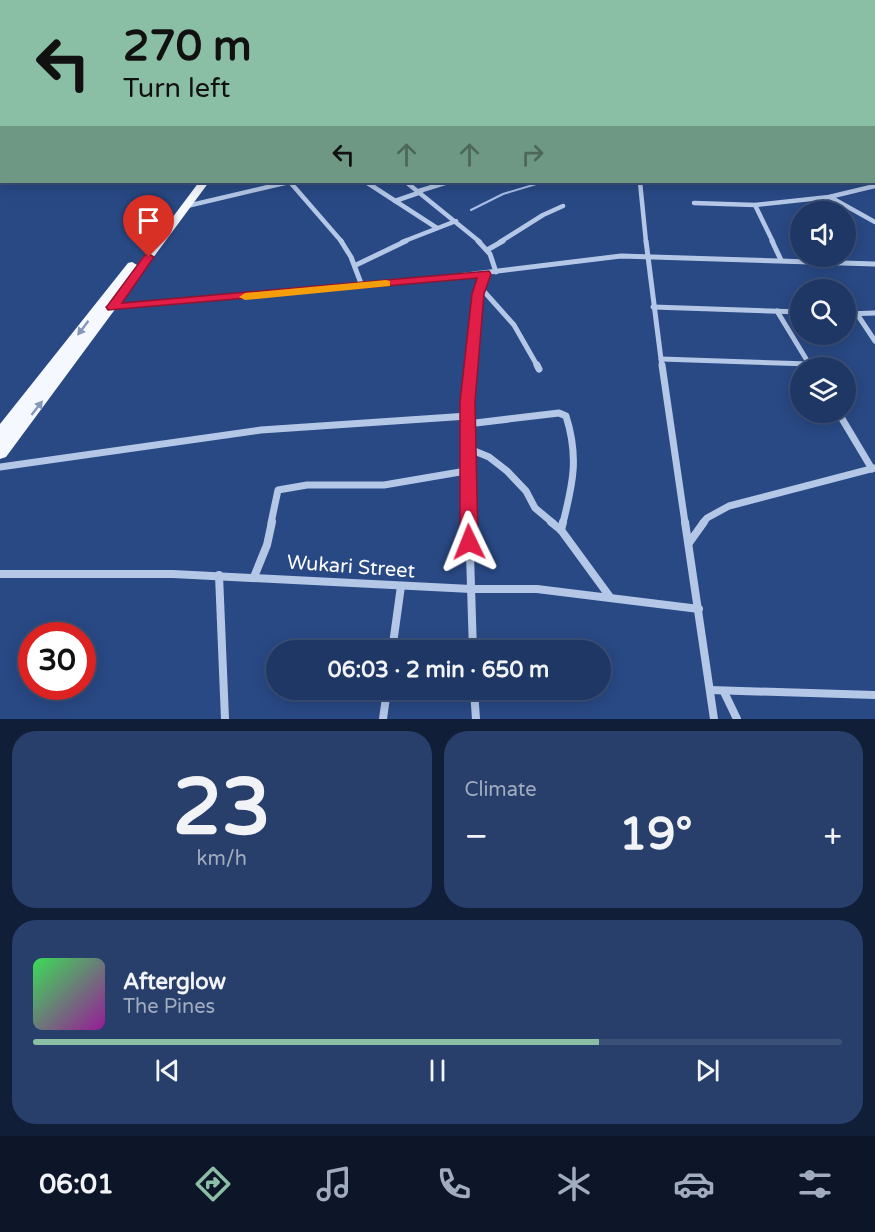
<!DOCTYPE html>
<html lang="en">
<head>
<meta charset="utf-8">
<style>
	:root { --surface:#1f3764; --page:#273f6a; --text:#f1f3f6; --muted:#a1acbf; --line:#3c5178; --accent:#8abfa5 }
	body { margin:0; font-family:"Varela Round",sans-serif; background:var(--page); color:var(--text); height:100vh; display:flex; flex-direction:column; font-size:22px; white-space:nowrap }
	* { box-sizing:border-box; margin:0 }
	p { font-size:20px; color:var(--muted) }
	.icon { flex:none; width:33px; height:33px; fill:none; stroke:currentColor; stroke-width:2; stroke-linecap:round; stroke-linejoin:round }
	.map { position:relative; height:719px; overflow:hidden }
	.side { display:flex; flex-direction:column; gap:12px; padding:12px; background:#111e37; flex:1 }
	.side>* { flex:none }
	.guide { position:absolute; left:0px; top:0px; width:876px; height:183px; box-shadow:0 3px 15px #0003,0 0 0 2px var(--line); background:#8abfa5; color:#111; overflow:hidden }
	.tools { position:absolute; left:790px; top:201px; display:grid; gap:12px }
	.tools a { display:grid; place-items:center; width:66px; height:66px; border-radius:50%; background:var(--surface); box-shadow:0 3px 15px #0003,0 0 0 2px var(--line); font-size:30px }
	.speed { position:absolute; left:18px; top:622px; display:flex; gap:12px; font-size:30px; font-weight:700; text-align:center }
	.speed>* { display:grid; place-content:center; width:78px; height:78px; border-radius:50%; background:var(--surface); box-shadow:0 3px 15px #0003,0 0 0 2px var(--line); line-height:1 }
	.speed .limit { border:9px solid #d22; background:#fff; color:#111 }
	.pin { position:absolute; display:grid; place-items:center; width:51px; height:51px; color:#fff; margin:-62px -26px; border-radius:50% 50% 50% 0; rotate:-45deg; box-shadow:0 0 6px #0007 }
	.pin .icon { rotate:45deg }
	.me { position:absolute; width:66px; margin:-33px; rotate:358deg; stroke-linejoin:round; filter:drop-shadow(0 0 4px #0008) }
	.turn { display:flex; align-items:center; gap:21px; height:126px; padding:0 24px; font-size:27px }
	.turn .icon { width:78px; height:78px; stroke-width:2.5 }
	.turn b { display:block; font-size:42px; line-height:51px }
	.lanes { display:flex; align-items:center; height:57px; padding:0 24px; background:#0003; justify-content:center; gap:30px; direction:ltr }
	.lanes .off { opacity:.35 }
	.big { font-size:45px; font-weight:700; line-height:1.1 }
	.side .tile { flex:1; display:flex; flex-direction:column; justify-content:center; gap:9px; min-width:0; padding:0 21px; border-radius:24px; background:var(--page) }
	.side .dial { align-items:center; gap:0 }
	.dial b { font-size:78px; line-height:1 }
	.song { display:flex; align-items:center; gap:18px }
	.cover { width:72px; height:72px; border-radius:9px; background:linear-gradient(135deg,hsl(130 70% 55%),hsl(300 70% 35%)) }
	.played { height:6px; border-radius:3px; background:linear-gradient(90deg,var(--accent) 70%,var(--line) 70%) }
	.keys { display:flex; justify-content:space-around; direction:ltr }
	.heat { display:flex; justify-content:space-between; align-items:center; font-size:33px; direction:ltr }
	.side .tiles { flex:1; display:grid; gap:12px; grid-template-columns:1fr 1fr }
	.tile:last-child { grid-column:span 2 }
	.trip { position:absolute; left:266px; top:640px; width:345px; height:60px; border-radius:30px; background:var(--surface); box-shadow:0 3px 15px #0003,0 0 0 2px var(--line); font-weight:700; line-height:60px; text-align:center }
	.dock { display:flex; height:96px; justify-content:space-around; align-items:center; background:#0c1628; color:var(--muted) }
	.dock .icon { width:42px; height:42px }
	.dock .selected { color:var(--accent) }
	.dock b { font-size:27px; color:var(--text) }
	.map>svg:first-child { display:block }
	.lines { fill:none; stroke-linecap:round; stroke-linejoin:round }
	.stream-far1 { stroke:#a8c0e8; stroke-width:1.5 }
	.stream { stroke:#a8c0e8; stroke-width:2 }
	.street-far4 { stroke:#b4c7e7; stroke-width:3 }
	.street-far3 { stroke:#b4c7e7; stroke-width:4.5 }
	.street-far2 { stroke:#b4c7e7; stroke-width:5 }
	.street-far1 { stroke:#b4c7e7; stroke-width:7 }
	.street { stroke:#b4c7e7; stroke-width:8 }
	.primary { fill:#f5f8fe; fill-rule:evenodd }
	.highway { fill:#fff; fill-rule:evenodd }
	.oneway { fill:#8598bb }
	.route { fill:#e11d48; stroke:#92132f; stroke-width:1.5 }
	.slow { fill:#f59e0b }
	.labels { text-anchor:middle; stroke-width:6; stroke-linejoin:round; paint-order:stroke }
	.near-street-label { font-size:20px; fill:#fff; stroke:#294985 }
</style>
</head>
<body>
<div class="map">
<svg width="875" height="719" viewBox="0 0 875 719">
	<rect width="100%" height="100%" fill="#294985"/>
	<g class="lines">
		<polyline class="stream-far1" points="564,0 569,2"/>
		<polyline class="stream" points="471,210 503,194 543,182"/>
		<polyline class="street-far4" points="820,2 833,0"/>
		<g class="street-far3">
			<polyline points="290,182 342,242"/>
			<polyline points="366,182 437,228"/>
			<polyline points="406,182 480,242"/>
			<polyline points="640,182 646,242"/>
			<polyline points="419,191 448,182"/>
			<polyline points="830,197 875,222"/>
			<polyline points="395,201 421,192"/>
			<polyline points="694,203 755,205 829,197 875,186"/>
			<polyline points="755,205 773,242"/>
			<polyline points="187,206 289,182"/>
			<polyline points="402,242 456,221"/>
			<polyline points="500,242 543,215 563,206"/>
		</g>
		<g class="street-far2">
			<polyline points="341,241 351,257 362,286"/>
			<polyline points="478,241 490,254 496,272"/>
			<polyline points="646,241 662,367"/>
			<polyline points="772,241 781,260"/>
			<polyline points="487,250 503,241"/>
			<polyline points="356,265 406,241"/>
			<polyline points="480,287 514,325 538,367"/>
			<polyline points="112,307 425,280 621,256 875,264"/>
			<polyline points="653,307 801,312"/>
			<polyline points="777,311 811,367"/>
			<polyline points="846,314 875,313"/>
			<polyline points="857,314 875,341"/>
			<polyline points="661,359 810,364"/>
			<polyline points="469,367 476,308 485,274"/>
		</g>
		<g class="street-far1">
			<polyline points="537,365 539,369"/>
			<polyline points="662,365 685,523"/>
			<polyline points="838,412 872,469"/>
			<path d="M467,424L559,413L566,416C579,457 573,483 563,523"/>
			<polyline points="467,448 489,457 507,471 526,491 535,508 553,523"/>
			<polyline points="0,467 261,430 468,416"/>
			<polyline points="271,523 278,490 307,485 384,485 466,471"/>
			<polyline points="469,523 469,365"/>
			<polyline points="703,523 707,518 729,506 875,468"/>
		</g>
		<g class="street">
			<polyline points="469,522 473,651"/>
			<polyline points="551,522 561,530 610,597"/>
			<polyline points="685,522 714,719"/>
			<polyline points="561,530 563,522"/>
			<polyline points="689,543 704,522"/>
			<polyline points="0,574 173,574 471,589 537,589 699,609"/>
			<polyline points="219,575 225,719"/>
			<polyline points="254,577 267,545 272,522"/>
			<polyline points="392,651 401,586"/>
			<polyline points="474,690 476,719"/>
			<polyline points="710,690 875,695"/>
			<polyline points="724,692 737,719"/>
			<polyline points="383,719 387,690"/>
		</g>
		<g class="primary">
			<polygon points="342,0 349,0 341,2"/>
			<polygon points="514,0 520,0 521,2 515,2"/>
			<polygon points="199,182 209,182 6,457 0,459 0,424 128,263 132,262 137,265"/>
		</g>
		<g class="highway">
			<rect x="0" y="33" width="2" height="4"/>
			<rect x="874" y="153" width="1" height="7"/>
		</g>
	</g>
	<defs><path id="oneway-solid" d="M-6-.8H1V-3.2L6.5 0L1 3.2V.8H-6Z" transform="scale(1.5)"/></defs>
	<g class="oneway">
		<use href="#oneway-solid" transform="translate(83 328) rotate(127)"/>
		<use href="#oneway-solid" transform="translate(37 408) rotate(-52)"/>
	</g>
	<polygon class="route" points="149,254 154,257 122,303 489,271 491,274 484,294 475,402 478,542 475,547 469,549 463,547 460,542 460,402 472,294 477,278 108,310 106,307 108,305 145,255"/>
	<polygon class="slow" points="386,280 390,281 390,286 245,300 239,297 245,293"/>
	<g class="labels">
		<g class="near-street-label">
			<text transform="translate(351 566) rotate(4)" y="7">Wukari Street</text>
		</g>
	</g>
</svg>
<div class="tools">
<a><svg class="icon" aria-label="sound" viewBox="0 0 24 24"><path d="M4 9h4l5-4v14l-5-4H4zM17 9q2 3 0 6"/></svg></a>
<a><svg class="icon" aria-label="search" viewBox="0 0 24 24"><circle cx="10" cy="10" r="6"/><path d="M15 15l6 6"/></svg></a>
<a><svg class="icon" aria-label="layers" viewBox="0 0 24 24"><path d="M12 4l9 5-9 5-9-5zM3 14l9 5 9-5"/></svg></a>
</div>
<div class="speed"><div class="limit">30</div></div>
<div class="pin" style="left:149px;top:257px;background:#d93025"><svg class="icon" aria-label="arrive" viewBox="0 0 24 24"><path d="M6 21V4h12l-3 4 3 4H6"/></svg></div>
<svg class="me" style="left:469px;top:542px" viewBox="-20 -20 40 40"><path d="M0-17L14 15 0 8-14 15z" fill="#e11d48" stroke="#fff" stroke-width="4"/></svg>
<div class="trip">06:03 · 2 min · 650 m</div>
<div class="guide">
<div class="turn"><svg class="icon" aria-label="left" viewBox="0 0 24 24"><path d="M17 20v-9H6M10 6l-5 5 5 5"/></svg><div><b>270 m</b>Turn left</div></div>
<div class="lanes"><svg class="icon" aria-label="left" viewBox="0 0 24 24"><path d="M17 20v-9H6M10 6l-5 5 5 5"/></svg><svg class="icon off" aria-label="ahead" viewBox="0 0 24 24"><path d="M12 20V5M6 11l6-6 6 6"/></svg><svg class="icon off" aria-label="ahead" viewBox="0 0 24 24"><path d="M12 20V5M6 11l6-6 6 6"/></svg><svg class="icon off" aria-label="right" viewBox="0 0 24 24"><path d="M7 20v-9h11M14 6l5 5-5 5"/></svg></div>
</div>
</div>
<section class="side">
<div class="tiles">
<div class="tile dial"><b>23</b><p>km/h</p></div>
<div class="tile"><p>Climate</p>
<div class="heat"><a>−</a><b class="big">19°</b><a>+</a></div>
</div>
<div class="tile">
<div class="song"><i class="cover"></i><div><b>Afterglow</b><p>The Pines</p></div></div>
<div class="played"></div>
<div class="keys"><svg class="icon" aria-label="previous" viewBox="0 0 24 24"><path d="M18 5L8 12l10 7zM5 5v14"/></svg><svg class="icon" aria-label="pause" viewBox="0 0 24 24"><path d="M8 5v14M16 5v14"/></svg><svg class="icon" aria-label="next" viewBox="0 0 24 24"><path d="M6 5l10 7-10 7zM19 5v14"/></svg></div>
</div>
</div>
</section>
<nav class="dock">
<b>06:01</b>
<svg class="icon selected" aria-label="directions" viewBox="0 0 24 24"><path d="M12 3l9 9-9 9-9-9zM9 14v-3h6M13 9l2 2-2 2"/></svg>
<svg class="icon" aria-label="music" viewBox="0 0 24 24"><path d="M9 18V5l10-2v13"/><circle cx="6" cy="18" r="3"/><circle cx="16" cy="16" r="3"/></svg>
<svg class="icon" aria-label="phone" viewBox="0 0 24 24"><path d="M5 4h4l2 5-3 2q2 4 5 5l2-3 5 2v4C11 20 4 13 5 4z"/></svg>
<svg class="icon" aria-label="climate" viewBox="0 0 24 24"><path d="M12 3v18M4 7l16 10M4 17L20 7"/></svg>
<svg class="icon" aria-label="car" viewBox="0 0 24 24"><path d="M5 17H2v-5l4-1 3-4h7l3 4 3 1v5h-3M9 17h6M6 11h13"/><circle cx="7" cy="17" r="2"/><circle cx="17" cy="17" r="2"/></svg>
<svg class="icon" aria-label="filters" viewBox="0 0 24 24"><path d="M4 7h16M4 17h16"/><circle cx="9" cy="7" r="2"/><circle cx="15" cy="17" r="2"/></svg>
</nav>
</body>
</html>
